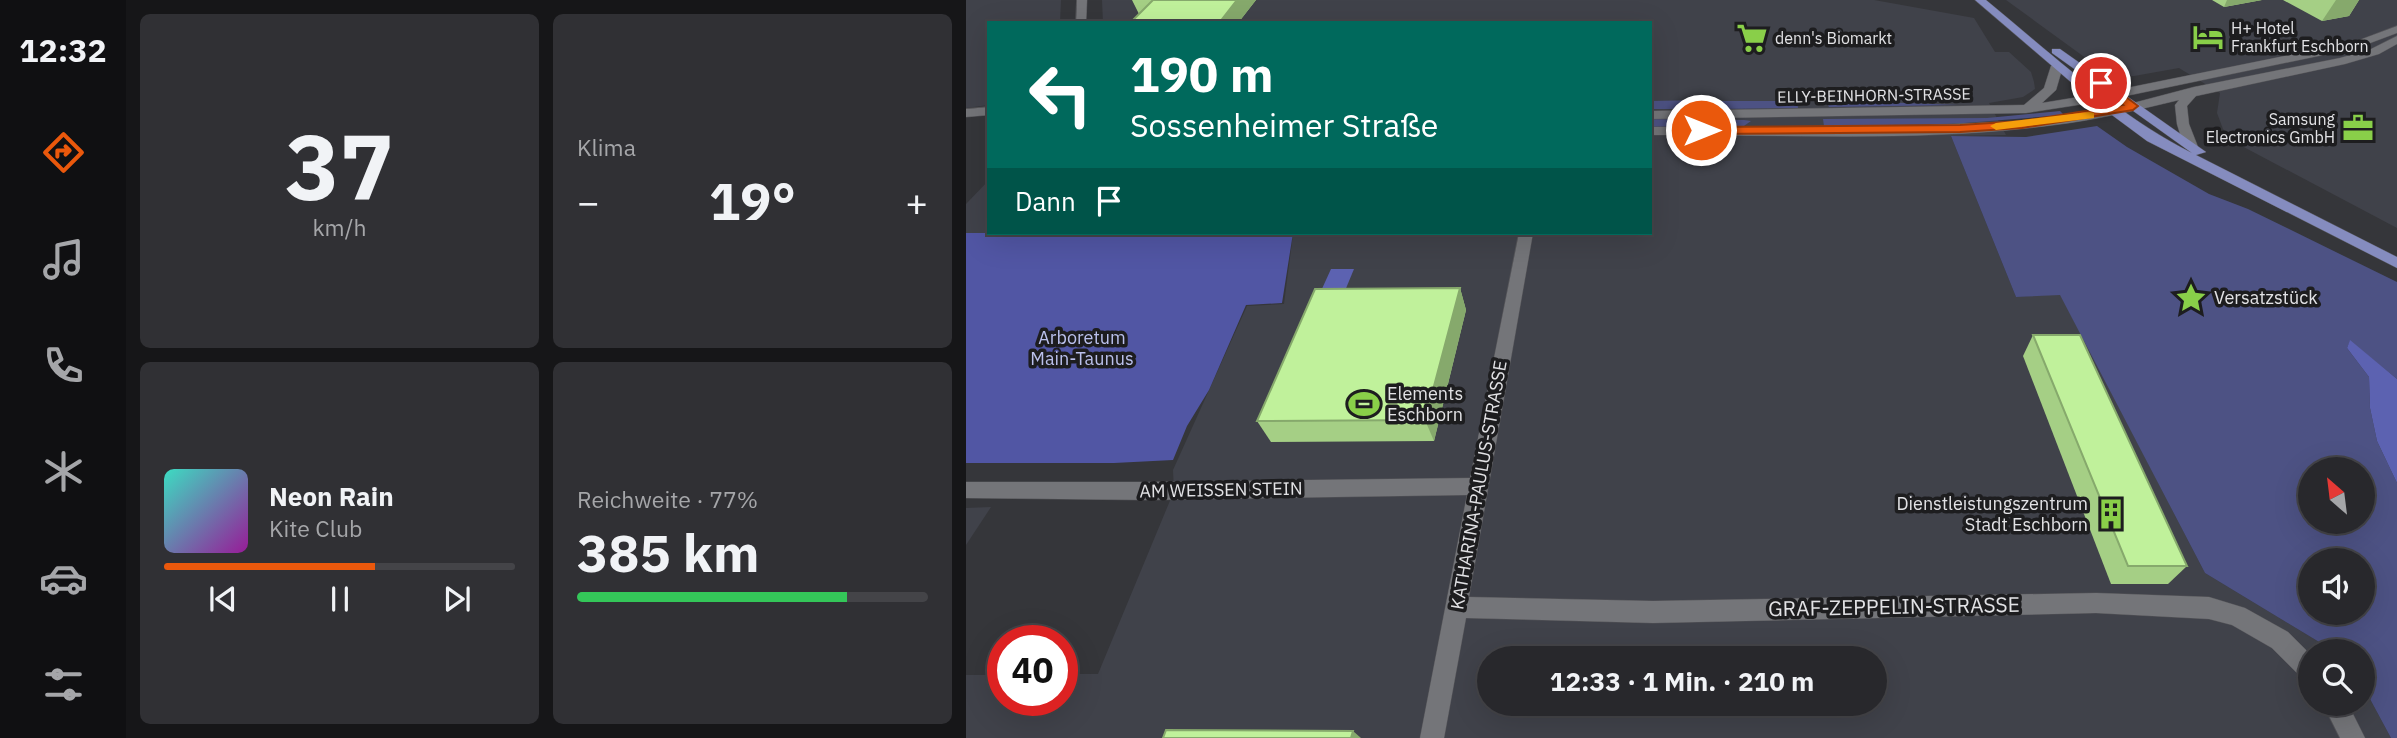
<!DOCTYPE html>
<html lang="de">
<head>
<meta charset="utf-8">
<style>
	:root { --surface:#28282c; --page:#303034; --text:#f1f3f6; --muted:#a5a6a9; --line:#444448; --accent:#ea580c }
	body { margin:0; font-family:"IBM Plex Sans",sans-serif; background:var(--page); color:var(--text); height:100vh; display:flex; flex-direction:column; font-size:26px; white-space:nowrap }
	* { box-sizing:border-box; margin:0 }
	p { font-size:23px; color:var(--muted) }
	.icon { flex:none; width:38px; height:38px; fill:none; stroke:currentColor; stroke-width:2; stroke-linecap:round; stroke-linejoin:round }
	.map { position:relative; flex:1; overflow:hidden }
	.side { display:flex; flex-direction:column; gap:14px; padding:14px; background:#161618; width:840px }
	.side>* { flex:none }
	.top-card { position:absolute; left:21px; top:21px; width:665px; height:214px; border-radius:0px; box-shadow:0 7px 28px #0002,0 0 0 2px var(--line); background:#00695c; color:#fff; overflow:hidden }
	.needle { width:46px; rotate:332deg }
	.tools { position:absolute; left:1332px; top:457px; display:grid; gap:14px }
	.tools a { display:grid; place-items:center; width:77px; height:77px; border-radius:50%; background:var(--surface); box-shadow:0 7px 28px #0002,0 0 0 2px var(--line); font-size:35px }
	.speed { position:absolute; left:21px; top:625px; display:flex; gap:14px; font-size:35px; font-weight:700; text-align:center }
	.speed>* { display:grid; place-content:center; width:91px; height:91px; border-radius:50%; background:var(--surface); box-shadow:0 7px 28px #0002,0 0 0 2px var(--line); line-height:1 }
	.speed .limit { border:10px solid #d22; background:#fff; color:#111 }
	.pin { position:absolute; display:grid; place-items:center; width:60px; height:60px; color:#fff; margin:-30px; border:4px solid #fff; border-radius:50%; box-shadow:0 2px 7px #0007 }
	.me { position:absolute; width:77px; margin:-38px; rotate:90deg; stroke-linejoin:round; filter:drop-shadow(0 0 5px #0008) }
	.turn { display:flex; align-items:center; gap:24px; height:147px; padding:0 28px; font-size:32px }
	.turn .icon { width:91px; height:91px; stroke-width:2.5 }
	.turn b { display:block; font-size:49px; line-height:60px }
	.then { display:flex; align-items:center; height:66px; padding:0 28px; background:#0003; gap:14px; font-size:26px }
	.big { font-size:52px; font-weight:800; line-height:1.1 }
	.side .tile { flex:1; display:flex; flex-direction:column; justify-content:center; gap:10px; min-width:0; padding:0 24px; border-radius:10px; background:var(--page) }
	.side .dial { align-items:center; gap:0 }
	.dial b { font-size:91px; line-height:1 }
	.song { display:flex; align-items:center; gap:21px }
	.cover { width:84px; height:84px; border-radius:10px; background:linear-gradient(135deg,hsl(170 70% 55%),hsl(300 70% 35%)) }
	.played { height:7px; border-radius:4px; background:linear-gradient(90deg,var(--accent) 60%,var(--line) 60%) }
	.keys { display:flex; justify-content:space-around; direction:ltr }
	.heat { display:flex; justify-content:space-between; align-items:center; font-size:38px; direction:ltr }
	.charge { height:10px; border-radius:5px; background:linear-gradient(90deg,#34c759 77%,var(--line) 0) }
	.side .tiles { flex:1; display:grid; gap:14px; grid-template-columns:repeat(2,1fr) }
	.trip { position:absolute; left:511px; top:646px; width:410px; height:70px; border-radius:35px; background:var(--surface); box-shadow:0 7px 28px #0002,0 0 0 2px var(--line); font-weight:800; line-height:70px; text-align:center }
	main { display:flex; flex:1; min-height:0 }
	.menu { display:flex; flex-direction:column; width:126px; justify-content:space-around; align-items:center; background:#101012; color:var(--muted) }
	.menu .icon { width:49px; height:49px }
	.menu .current { color:var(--accent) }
	.menu b { font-size:32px; color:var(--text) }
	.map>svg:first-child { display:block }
	.built { fill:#40424a; fill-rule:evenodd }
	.green { fill:#4d5284; fill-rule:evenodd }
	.forest { fill:#5156a4 }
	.water { fill:#5c62b1 }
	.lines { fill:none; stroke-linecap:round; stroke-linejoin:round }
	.minor-casing { stroke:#545458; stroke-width:1 }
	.major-casing { stroke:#545458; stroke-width:1 }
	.minor { fill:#747579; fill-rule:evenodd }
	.major { fill:#858cbf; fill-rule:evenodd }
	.wall { fill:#a5cf85 }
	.shaded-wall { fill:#86a96c }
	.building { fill:#c0f19b; stroke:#86a96c; stroke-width:2 }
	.route { fill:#ea580c; stroke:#983908; stroke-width:2 }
	.slow { fill:#f59e0b }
	.labels { text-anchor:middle; stroke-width:7; stroke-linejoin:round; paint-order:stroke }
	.far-poi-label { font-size:16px; fill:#e2e2e5; stroke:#1d1d1f; text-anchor:start }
	.far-street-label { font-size:16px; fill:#e2e2e5; stroke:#1d1d1f }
	.poi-label { font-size:18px; fill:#e2e2e5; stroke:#1d1d1f; text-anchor:start }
	.park-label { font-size:18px; fill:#bac0ec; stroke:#1d1d1f }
	.street-label { font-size:18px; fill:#e2e2e5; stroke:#1d1d1f }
	.near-street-label { font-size:21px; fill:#e2e2e5; stroke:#1d1d1f }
</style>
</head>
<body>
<main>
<nav class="menu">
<b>12:32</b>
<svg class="icon current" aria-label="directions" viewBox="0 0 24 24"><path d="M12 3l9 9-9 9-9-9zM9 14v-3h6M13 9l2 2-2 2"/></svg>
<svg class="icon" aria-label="music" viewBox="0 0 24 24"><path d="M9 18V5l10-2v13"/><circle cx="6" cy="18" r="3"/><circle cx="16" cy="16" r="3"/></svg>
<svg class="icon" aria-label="phone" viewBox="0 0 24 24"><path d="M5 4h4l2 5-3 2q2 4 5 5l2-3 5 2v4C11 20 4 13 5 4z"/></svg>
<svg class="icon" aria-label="climate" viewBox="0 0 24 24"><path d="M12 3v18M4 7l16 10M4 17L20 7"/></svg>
<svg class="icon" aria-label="car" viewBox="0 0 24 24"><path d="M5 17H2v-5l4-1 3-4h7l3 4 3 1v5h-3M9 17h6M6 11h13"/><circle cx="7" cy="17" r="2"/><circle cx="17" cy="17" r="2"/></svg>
<svg class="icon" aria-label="filters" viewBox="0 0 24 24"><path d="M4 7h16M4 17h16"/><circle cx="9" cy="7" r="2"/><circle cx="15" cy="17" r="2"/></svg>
</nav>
<section class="side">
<div class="tiles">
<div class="tile dial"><b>37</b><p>km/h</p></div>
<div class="tile"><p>Klima</p>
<div class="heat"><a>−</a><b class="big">19°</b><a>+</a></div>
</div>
<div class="tile">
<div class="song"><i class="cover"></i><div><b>Neon Rain</b><p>Kite Club</p></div></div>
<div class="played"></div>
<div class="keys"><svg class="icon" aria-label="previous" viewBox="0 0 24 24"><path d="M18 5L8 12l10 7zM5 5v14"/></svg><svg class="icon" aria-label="pause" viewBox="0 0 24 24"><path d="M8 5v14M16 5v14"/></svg><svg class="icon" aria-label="next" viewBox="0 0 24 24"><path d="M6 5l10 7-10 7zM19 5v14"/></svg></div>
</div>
<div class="tile"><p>Reichweite · 77%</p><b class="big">385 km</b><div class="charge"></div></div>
</div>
</section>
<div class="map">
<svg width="1431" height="738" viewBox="0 0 1431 738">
	<rect width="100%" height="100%" fill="#35363a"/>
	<g class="built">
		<polygon points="0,0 95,0 94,23 23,23 23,105 0,108"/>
		<path d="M136,0H908L1008,18L1029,52H1043L1065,72L1068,82L1069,89L1057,97L1023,103L1040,135L985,136L1050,297L1094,294L1239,573L1368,651H1344V704H1396L1397,686L1425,738H0V675H37V700H96V674H132L208,491L207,470L281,306L318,304L327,234L0,233V204L23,180V233H684V23H137ZM523,658H908V704H523Z"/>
		<polygon points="1040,0 1431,0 1431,228 1272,144 1257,129 1251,113 1254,93 1213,68 1168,76 1152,76 1139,72"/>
		<polygon points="25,507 0,545 0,508"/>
	</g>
	<g class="green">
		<polygon points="738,100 739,109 684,109 684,101"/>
		<polygon points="859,100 992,105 863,107"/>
		<polygon points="747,101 831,101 832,108 747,109"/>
		<polygon points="1094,111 1098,115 986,124 858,126 857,119 1021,118"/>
		<polygon points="684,119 778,120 785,121 775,128 684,128"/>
		<path d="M1131,126L1161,147L1243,194L1282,209L1431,282V379L1384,341L1381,348L1403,377L1404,408L1411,441L1431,483V738H1425L1397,686L1396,651H1368L1239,573L1094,295L1050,297L985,136L1060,137ZM1344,469H1396V522H1344ZM1344,560H1396V612H1344Z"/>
	</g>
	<polygon class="forest" points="0,233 327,233 316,303 280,305 243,390 221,426 207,460 148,463 0,463"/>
	<g class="water">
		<polygon points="365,269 388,269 371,310 350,302"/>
		<polygon points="1384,340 1431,379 1431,483 1411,441 1404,408 1403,377 1381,348"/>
	</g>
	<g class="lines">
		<g class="minor-casing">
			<g id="minor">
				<polygon points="111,0 121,0 120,23 110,23"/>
				<polygon points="1431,26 1431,33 1391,48 1131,102 1060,113 684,119 684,111 1058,105 1078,88 1085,66 1091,63 1097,66 1090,90 1076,103 1131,94 1388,42"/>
				<path d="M1431,36V44L1413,54L1379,64L1230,96L1221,106L1223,124L1232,147L1225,151L1218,147L1211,124L1209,105L1213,100C1171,110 1130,120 1088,125C955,143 818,134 684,135V127H916L1056,121L1152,107L1228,87L1374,58L1405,49Z"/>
				<polygon points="23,107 23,115 0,117 0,109"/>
				<polygon points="553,233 567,233 503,597 687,601 1130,593 1243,597 1279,608 1322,632 1344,654 1344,682 1336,678 1306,648 1266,625 1243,619 1130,613 687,623 500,618 478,738 454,738 501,495 181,500 0,498 0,482 181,482 504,478"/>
				<polygon points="1357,704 1382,704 1399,738 1374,738"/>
			</g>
		</g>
		<g class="major-casing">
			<path id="major" d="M1009,0H1020C1086,54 1149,114 1226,153L1086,53V49H1094L1240,152L1230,155L1431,257V268L1181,141L1127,101Z"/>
		</g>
		<use href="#minor" class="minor"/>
		<use href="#major" class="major"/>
	</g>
	<g class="wall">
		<polygon points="166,0 290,0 272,23 164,23 173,14"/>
		<polygon points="1246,0 1296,0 1258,7"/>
		<polygon points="1317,0 1393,0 1383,16 1356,21"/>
		<polygon points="494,288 500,310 468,441 305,442 291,421"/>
		<polygon points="1067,335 1221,566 1202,584 1145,584 1057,356"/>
	</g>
	<g class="shaded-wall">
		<polygon points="271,0 290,0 272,23 253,23"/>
		<polygon points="1261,0 1296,0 1258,7"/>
		<polygon points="1370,0 1393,0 1383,16 1356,21"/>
		<polygon points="494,288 500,310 468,441 459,420"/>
		<polygon points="387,731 395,738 385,738"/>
	</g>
	<g class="building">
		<polygon points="187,0 271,0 253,23 164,23"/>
		<polygon points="494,288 459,420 291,421 349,289"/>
		<polygon points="1067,335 1114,335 1221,566 1162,566"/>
		<polygon points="200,730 387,731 385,738 197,738"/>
	</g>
	<polygon class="route" points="1131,81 1139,81 1172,106 1167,110 1056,128 994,132 735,134 729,130 735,127 994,125 1056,121 1157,105 1131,85"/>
	<polygon class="slow" points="1123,112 1128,113 1128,118 1030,130 1024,126 1030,123"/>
	<defs>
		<g id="hotel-bare" transform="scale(2.415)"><path d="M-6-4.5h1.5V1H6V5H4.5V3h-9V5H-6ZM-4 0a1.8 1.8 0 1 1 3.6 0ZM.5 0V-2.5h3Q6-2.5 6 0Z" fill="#89cf49" stroke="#1d1d1f" stroke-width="2.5" paint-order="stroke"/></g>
		<g id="supermarket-bare" transform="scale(2.415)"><path d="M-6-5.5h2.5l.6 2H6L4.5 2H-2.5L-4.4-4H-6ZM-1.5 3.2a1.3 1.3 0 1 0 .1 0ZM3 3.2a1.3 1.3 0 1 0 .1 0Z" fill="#89cf49" stroke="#1d1d1f" stroke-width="2.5" paint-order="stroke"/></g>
		<g id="office-bare" transform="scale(2.415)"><path d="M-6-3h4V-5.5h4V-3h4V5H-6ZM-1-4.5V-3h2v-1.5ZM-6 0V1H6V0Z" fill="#89cf49" stroke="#1d1d1f" stroke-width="2.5" paint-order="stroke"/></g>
		<g id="sight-bare" transform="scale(2.415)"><path d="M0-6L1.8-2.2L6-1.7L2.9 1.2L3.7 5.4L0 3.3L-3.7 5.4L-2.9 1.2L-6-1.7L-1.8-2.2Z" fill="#89cf49" stroke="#1d1d1f" stroke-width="2.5" paint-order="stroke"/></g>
		<g id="stadium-bare" transform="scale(2.415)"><path d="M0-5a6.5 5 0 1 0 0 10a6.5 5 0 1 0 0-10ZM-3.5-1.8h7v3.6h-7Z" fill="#89cf49" stroke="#1d1d1f" stroke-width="2.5" paint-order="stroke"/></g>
		<g id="building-bare" transform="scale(2.415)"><path d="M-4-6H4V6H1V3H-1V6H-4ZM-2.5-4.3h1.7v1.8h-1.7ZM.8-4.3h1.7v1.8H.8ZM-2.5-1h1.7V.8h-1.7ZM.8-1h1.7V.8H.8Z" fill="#89cf49" stroke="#1d1d1f" stroke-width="2.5" paint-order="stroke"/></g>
	</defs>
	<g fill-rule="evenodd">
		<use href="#hotel-bare" x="1242" y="37"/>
		<use href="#supermarket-bare" x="786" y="38"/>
		<use href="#office-bare" x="1392" y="128"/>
		<use href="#sight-bare" x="1225" y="298"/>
		<use href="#stadium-bare" x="398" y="404"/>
		<use href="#building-bare" x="1145" y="514"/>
	</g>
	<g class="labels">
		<g class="far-poi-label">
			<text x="1265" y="34">H+ Hotel<tspan x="1265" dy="18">Frankfurt Eschborn</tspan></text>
			<text x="809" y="44">denn's Biomarkt</text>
			<text x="1369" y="125" text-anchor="end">Samsung<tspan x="1369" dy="18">Electronics GmbH</tspan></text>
		</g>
		<g class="far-street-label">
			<text transform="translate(908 95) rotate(-1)" y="6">ELLY-BEINHORN-STRASSE</text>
		</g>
		<g class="poi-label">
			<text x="1248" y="304">Versatzstück</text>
			<text x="421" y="400">Elements<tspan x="421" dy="21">Eschborn</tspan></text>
			<text x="1122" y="510" text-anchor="end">Dienstleistungszentrum<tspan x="1122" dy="21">Stadt Eschborn</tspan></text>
		</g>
		<g class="park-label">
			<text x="116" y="344">Arboretum<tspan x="116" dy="21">Main-Taunus</tspan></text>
		</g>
		<g class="street-label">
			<text transform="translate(513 485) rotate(-80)" y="6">KATHARINA-PAULUS-STRASSE</text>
			<text transform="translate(255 490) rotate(-1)" y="6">AM WEISSEN STEIN</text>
		</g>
		<g class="near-street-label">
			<text transform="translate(928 607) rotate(-1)" y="7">GRAF-ZEPPELIN-STRASSE</text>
		</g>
	</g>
</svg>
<div class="tools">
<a><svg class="needle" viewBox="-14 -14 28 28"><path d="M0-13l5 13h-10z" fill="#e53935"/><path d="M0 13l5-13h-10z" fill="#a5a6a9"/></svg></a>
<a><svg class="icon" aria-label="sound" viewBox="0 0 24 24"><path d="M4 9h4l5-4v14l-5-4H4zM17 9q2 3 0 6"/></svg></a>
<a><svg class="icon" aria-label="search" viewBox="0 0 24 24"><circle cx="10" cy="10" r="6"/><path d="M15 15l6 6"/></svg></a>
</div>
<div class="speed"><div class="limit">40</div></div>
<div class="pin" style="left:1135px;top:83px;background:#d93025"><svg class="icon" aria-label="arrive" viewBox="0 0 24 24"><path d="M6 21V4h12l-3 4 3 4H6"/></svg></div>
<svg class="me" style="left:735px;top:130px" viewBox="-20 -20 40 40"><circle r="17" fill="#ea580c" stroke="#fff" stroke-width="3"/><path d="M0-11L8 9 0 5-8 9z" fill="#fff"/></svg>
<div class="trip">12:33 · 1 Min. · 210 m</div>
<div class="top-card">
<div class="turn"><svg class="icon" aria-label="left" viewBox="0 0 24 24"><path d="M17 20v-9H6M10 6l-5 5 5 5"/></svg><div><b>190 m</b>Sossenheimer Straße</div></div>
<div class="then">Dann<svg class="icon" aria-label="arrive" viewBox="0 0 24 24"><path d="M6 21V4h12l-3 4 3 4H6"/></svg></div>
</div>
</div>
</main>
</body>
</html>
